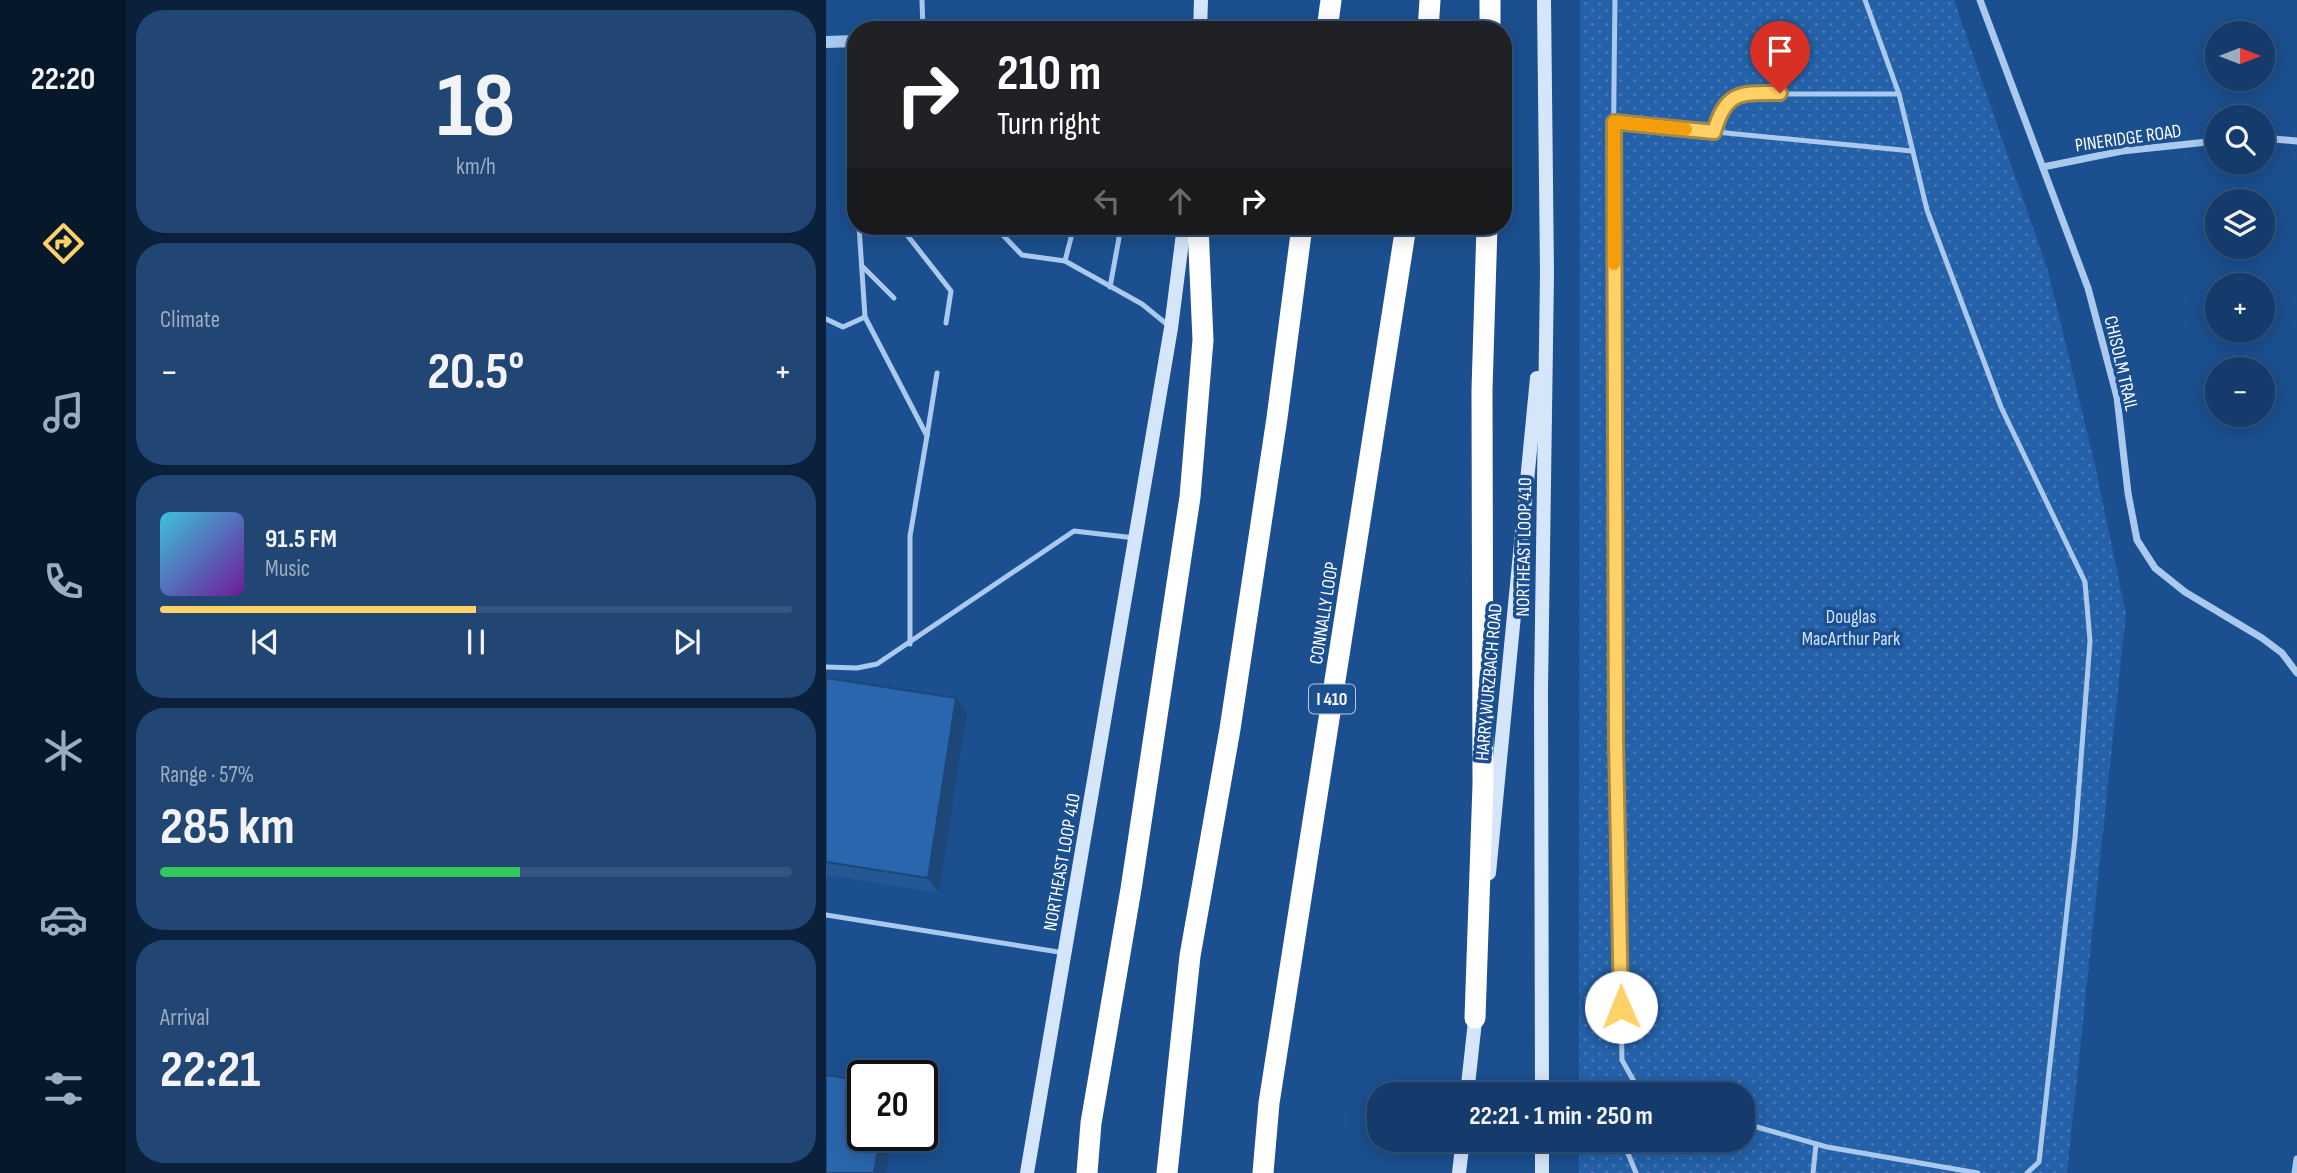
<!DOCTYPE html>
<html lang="en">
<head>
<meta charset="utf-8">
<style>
	:root { --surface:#143b6b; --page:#214673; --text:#f1f3f6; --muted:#9dadc1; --line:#33557e; --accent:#ffd166 }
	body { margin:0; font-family:"Sofia Sans Condensed",sans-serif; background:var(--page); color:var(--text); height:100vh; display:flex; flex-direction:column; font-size:26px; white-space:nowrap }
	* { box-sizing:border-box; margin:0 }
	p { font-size:23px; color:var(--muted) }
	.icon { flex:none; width:38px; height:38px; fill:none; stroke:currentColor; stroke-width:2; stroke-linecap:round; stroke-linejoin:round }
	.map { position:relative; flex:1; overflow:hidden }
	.panel { display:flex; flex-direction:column; gap:10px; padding:10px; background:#0b203b; width:700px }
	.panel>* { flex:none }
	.banner { position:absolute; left:21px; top:21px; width:665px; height:214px; border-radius:28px; box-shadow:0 4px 18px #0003,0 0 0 2px var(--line); background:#202124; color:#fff; overflow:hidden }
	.needle { width:46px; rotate:90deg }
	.tools { position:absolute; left:1379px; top:21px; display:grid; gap:14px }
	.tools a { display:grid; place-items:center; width:70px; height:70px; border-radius:50%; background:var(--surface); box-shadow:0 4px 18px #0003,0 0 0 2px var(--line); font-size:35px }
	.speed { position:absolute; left:21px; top:1060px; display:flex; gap:14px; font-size:35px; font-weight:700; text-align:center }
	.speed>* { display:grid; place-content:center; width:91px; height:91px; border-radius:50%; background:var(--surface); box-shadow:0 4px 18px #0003,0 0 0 2px var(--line); line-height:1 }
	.speed .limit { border:4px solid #111; border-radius:10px; background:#fff; color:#111 }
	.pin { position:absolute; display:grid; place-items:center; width:60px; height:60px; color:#fff; margin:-72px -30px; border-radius:50% 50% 50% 0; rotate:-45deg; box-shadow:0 0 7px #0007 }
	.pin .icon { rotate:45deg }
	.me { position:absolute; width:77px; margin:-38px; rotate:359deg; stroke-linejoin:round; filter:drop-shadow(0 0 5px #0008) }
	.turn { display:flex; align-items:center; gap:24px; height:147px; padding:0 35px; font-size:32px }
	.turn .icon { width:91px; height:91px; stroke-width:2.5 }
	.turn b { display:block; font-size:49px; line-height:60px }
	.lanes { display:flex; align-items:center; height:66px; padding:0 35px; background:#0003; justify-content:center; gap:35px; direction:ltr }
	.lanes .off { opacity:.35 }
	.big { font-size:52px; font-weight:700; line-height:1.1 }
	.panel .tile { flex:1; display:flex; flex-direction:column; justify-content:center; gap:10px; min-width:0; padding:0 24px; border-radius:28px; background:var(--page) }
	.panel .dial { align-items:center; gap:0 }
	.dial b { font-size:91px; line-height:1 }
	.song { display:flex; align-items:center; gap:21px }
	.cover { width:84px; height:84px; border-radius:10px; background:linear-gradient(135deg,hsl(190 70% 55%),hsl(280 70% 35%)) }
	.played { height:7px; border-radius:4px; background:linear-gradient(90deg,var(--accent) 50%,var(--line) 50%) }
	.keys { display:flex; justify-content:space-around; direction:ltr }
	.heat { display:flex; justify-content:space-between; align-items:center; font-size:38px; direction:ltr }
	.charge { height:10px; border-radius:5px; background:linear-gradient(90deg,#34c759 57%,var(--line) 0) }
	.trip { position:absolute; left:541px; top:1082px; width:388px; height:70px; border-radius:28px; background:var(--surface); box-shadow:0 4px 18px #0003,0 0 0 2px var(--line); font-weight:700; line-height:70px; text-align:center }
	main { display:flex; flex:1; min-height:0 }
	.menu { display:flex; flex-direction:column; width:126px; justify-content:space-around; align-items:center; background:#08182b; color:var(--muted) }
	.menu .icon { width:49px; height:49px }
	.menu .on { color:var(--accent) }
	.menu b { font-size:32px; color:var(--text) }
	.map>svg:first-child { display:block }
	.park { fill:url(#park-dots) }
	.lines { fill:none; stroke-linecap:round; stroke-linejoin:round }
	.service { stroke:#a9c9ee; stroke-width:5 }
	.minor { stroke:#a9c9ee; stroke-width:7 }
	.tertiary { stroke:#a9c9ee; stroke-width:12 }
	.secondary { stroke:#d6e6fa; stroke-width:14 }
	.motorway { stroke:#fff; stroke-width:21 }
	.wall { fill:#245895 }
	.shaded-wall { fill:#1d4779 }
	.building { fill:#2a66ad; stroke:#1d4779; stroke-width:2 }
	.route-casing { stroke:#a68842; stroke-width:18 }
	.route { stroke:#ffd166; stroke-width:12 }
	.slow { stroke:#f59e0b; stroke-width:12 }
	.labels { text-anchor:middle; stroke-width:7; stroke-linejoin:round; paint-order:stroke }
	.shield { fill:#1b4f8f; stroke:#bbcadd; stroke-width:2 }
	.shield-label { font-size:18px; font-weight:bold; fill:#fff }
	.street-label { font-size:19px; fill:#fff; stroke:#1b4f8f }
	.park-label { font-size:19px; fill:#cfe3fa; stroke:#1b4f8f }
</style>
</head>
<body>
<main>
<nav class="menu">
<b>22:20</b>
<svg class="icon on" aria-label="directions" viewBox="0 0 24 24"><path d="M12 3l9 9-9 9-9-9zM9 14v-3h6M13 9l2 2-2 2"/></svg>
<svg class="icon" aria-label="music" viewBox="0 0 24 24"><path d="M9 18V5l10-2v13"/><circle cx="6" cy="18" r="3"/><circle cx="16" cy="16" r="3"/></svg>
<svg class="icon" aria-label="phone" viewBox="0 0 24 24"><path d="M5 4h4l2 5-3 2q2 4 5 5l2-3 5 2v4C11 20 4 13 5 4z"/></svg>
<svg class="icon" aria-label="climate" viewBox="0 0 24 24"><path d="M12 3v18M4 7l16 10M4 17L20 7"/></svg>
<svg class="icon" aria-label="car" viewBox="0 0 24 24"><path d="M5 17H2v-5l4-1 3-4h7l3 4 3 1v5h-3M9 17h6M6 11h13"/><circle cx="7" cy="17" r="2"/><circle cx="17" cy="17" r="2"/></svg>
<svg class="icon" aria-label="filters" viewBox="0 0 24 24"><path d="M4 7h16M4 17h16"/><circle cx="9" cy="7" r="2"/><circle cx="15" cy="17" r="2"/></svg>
</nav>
<section class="panel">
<div class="tile dial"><b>18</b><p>km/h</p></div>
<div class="tile"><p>Climate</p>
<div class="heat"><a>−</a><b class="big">20.5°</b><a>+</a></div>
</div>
<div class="tile">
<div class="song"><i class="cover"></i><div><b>91.5 FM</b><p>Music</p></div></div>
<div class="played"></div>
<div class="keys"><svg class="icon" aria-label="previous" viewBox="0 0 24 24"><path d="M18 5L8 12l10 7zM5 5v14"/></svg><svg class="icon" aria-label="pause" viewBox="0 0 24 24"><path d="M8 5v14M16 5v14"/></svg><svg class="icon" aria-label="next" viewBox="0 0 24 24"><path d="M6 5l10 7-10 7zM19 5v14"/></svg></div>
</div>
<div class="tile"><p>Range · 57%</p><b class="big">285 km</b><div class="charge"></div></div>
<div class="tile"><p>Arrival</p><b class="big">22:21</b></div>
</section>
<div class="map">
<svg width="1471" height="1173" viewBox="0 0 1471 1173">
	<defs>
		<pattern id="park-dots" width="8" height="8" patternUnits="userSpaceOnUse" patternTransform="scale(1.75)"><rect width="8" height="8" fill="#2461a8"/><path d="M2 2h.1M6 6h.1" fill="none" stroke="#4579b5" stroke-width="1.8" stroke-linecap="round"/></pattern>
	</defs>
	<rect width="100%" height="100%" fill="#1b4f8f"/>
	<polygon class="park" points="754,0 1128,0 1222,271 1269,465 1300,614 1241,1173 753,1173 753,1139 917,1139 917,1094 753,1094"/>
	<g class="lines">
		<g class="service">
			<polyline points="96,0 97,30"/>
			<path d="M789,0C784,353 789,707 796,1060L815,1094"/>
			<polyline points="1039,0 1073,94 1101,210 1175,407 1259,582 1264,641 1249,838 1213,1162 1201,1173"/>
			<polyline points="22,41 30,165"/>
			<polyline points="788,122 1086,151"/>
			<path d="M888,132C894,112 899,100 920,94H1073"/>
			<polyline points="74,226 125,291 120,323"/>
			<polyline points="168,226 196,255 239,261 316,304 343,326"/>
			<polyline points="285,226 295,227 312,226"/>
			<polyline points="239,261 248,226"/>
			<polyline points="36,266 68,298"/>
			<polyline points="284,287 295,227"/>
			<polyline points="39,317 101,436 84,536 84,644"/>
			<polyline points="0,319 17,327 39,317 33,226"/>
			<polyline points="101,436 111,373"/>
			<polyline points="0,667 31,668 51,664 248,531 309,538"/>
			<polyline points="0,915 239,953"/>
			<polyline points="917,1123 1001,1147 1152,1173"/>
			<polyline points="804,1139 801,1151 810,1173"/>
			<polyline points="987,1173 990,1144"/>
		</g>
		<g class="minor">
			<polyline points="1154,0 1262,288 1291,397 1302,493 1311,540 1329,568 1359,592 1436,638 1456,653 1471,673"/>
			<polyline points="1437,138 1471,141"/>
			<polyline points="1217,167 1296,151 1391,141"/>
			<polyline points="1469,1173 1471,1159"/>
		</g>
		<polyline class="tertiary" points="0,42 30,41"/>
		<g class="secondary">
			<polyline points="374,30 375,0"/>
			<polyline points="663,873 711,378"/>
			<polyline points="641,1094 650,1012"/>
			<polyline points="716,1094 715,690 721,274 718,0"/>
			<polyline points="716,1139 716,1173"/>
			<polyline points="201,1173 345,328 358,226"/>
			<polyline points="633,1173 637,1139"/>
		</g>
		<g class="motorway">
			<polyline points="664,0 664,30"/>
			<polyline points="501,30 505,0"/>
			<polyline points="602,30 604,0"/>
			<polyline points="649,1018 657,784 656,390 661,226"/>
			<polyline points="261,1173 265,1123 305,889 364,497 377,340 372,226"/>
			<polyline points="341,1173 364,956 404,729 451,418 476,226"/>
			<polyline points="437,1173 443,1103 580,226"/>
		</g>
	</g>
	<polygon class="wall" points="0,678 130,698 141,713 113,893 0,875"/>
	<g class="shaded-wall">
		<polygon points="130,698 141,713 113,893 102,878"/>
		<polygon points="54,1136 66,1136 60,1173 48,1173"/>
	</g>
	<g class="building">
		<polygon points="0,678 130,698 102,878 0,862"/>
		<polygon points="0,1075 37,1081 37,1136 54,1136 48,1173 0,1173"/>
	</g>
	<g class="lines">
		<g class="route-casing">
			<path id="route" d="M795,1007L790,741L788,122L888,132C900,90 915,93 954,93"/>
		</g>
		<use href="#route" class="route"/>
		<polyline class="slow" points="788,264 788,122 860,129"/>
	</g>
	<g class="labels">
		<rect class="shield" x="483" y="684.5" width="46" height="29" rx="5"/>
		<g class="shield-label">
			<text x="506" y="705">I 410</text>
		</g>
		<g class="street-label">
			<text transform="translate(1302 137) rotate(-8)" y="7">PINERIDGE ROAD</text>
			<text transform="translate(1296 363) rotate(77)" y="7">CHISOLM TRAIL</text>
			<text transform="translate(697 547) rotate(-89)" y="7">NORTHEAST LOOP 410</text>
			<text transform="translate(497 613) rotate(-81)" y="7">CONNALLY LOOP</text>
			<text transform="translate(662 682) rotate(-85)" y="7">HARRY WURZBACH ROAD</text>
			<text transform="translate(235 862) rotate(-80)" y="7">NORTHEAST LOOP 410</text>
		</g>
		<g class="park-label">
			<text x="1025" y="623">Douglas<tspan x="1025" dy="22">MacArthur Park</tspan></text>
		</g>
	</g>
</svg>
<div class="tools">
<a><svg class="needle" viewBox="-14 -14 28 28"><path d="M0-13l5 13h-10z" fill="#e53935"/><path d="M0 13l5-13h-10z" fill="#9dadc1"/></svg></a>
<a><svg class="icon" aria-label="search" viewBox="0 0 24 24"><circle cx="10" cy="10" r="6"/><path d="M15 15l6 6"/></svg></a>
<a><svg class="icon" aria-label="layers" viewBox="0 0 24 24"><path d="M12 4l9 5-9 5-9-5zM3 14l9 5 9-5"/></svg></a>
<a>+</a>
<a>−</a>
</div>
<div class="speed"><div class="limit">20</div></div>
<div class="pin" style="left:954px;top:93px;background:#d93025"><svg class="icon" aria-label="arrive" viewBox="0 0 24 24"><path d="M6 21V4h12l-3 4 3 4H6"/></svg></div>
<svg class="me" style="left:795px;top:1007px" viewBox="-20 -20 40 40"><circle r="19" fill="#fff"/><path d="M0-13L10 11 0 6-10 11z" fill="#ffd166"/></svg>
<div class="trip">22:21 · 1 min · 250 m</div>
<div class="banner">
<div class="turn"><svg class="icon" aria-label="right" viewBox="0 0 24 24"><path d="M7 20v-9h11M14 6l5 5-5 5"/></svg><div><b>210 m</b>Turn right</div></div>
<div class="lanes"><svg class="icon off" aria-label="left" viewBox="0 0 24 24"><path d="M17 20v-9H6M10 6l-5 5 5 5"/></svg><svg class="icon off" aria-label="ahead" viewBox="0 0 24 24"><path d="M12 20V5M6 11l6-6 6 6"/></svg><svg class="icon" aria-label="right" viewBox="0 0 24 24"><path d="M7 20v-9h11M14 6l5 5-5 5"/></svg></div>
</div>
</div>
</main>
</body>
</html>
